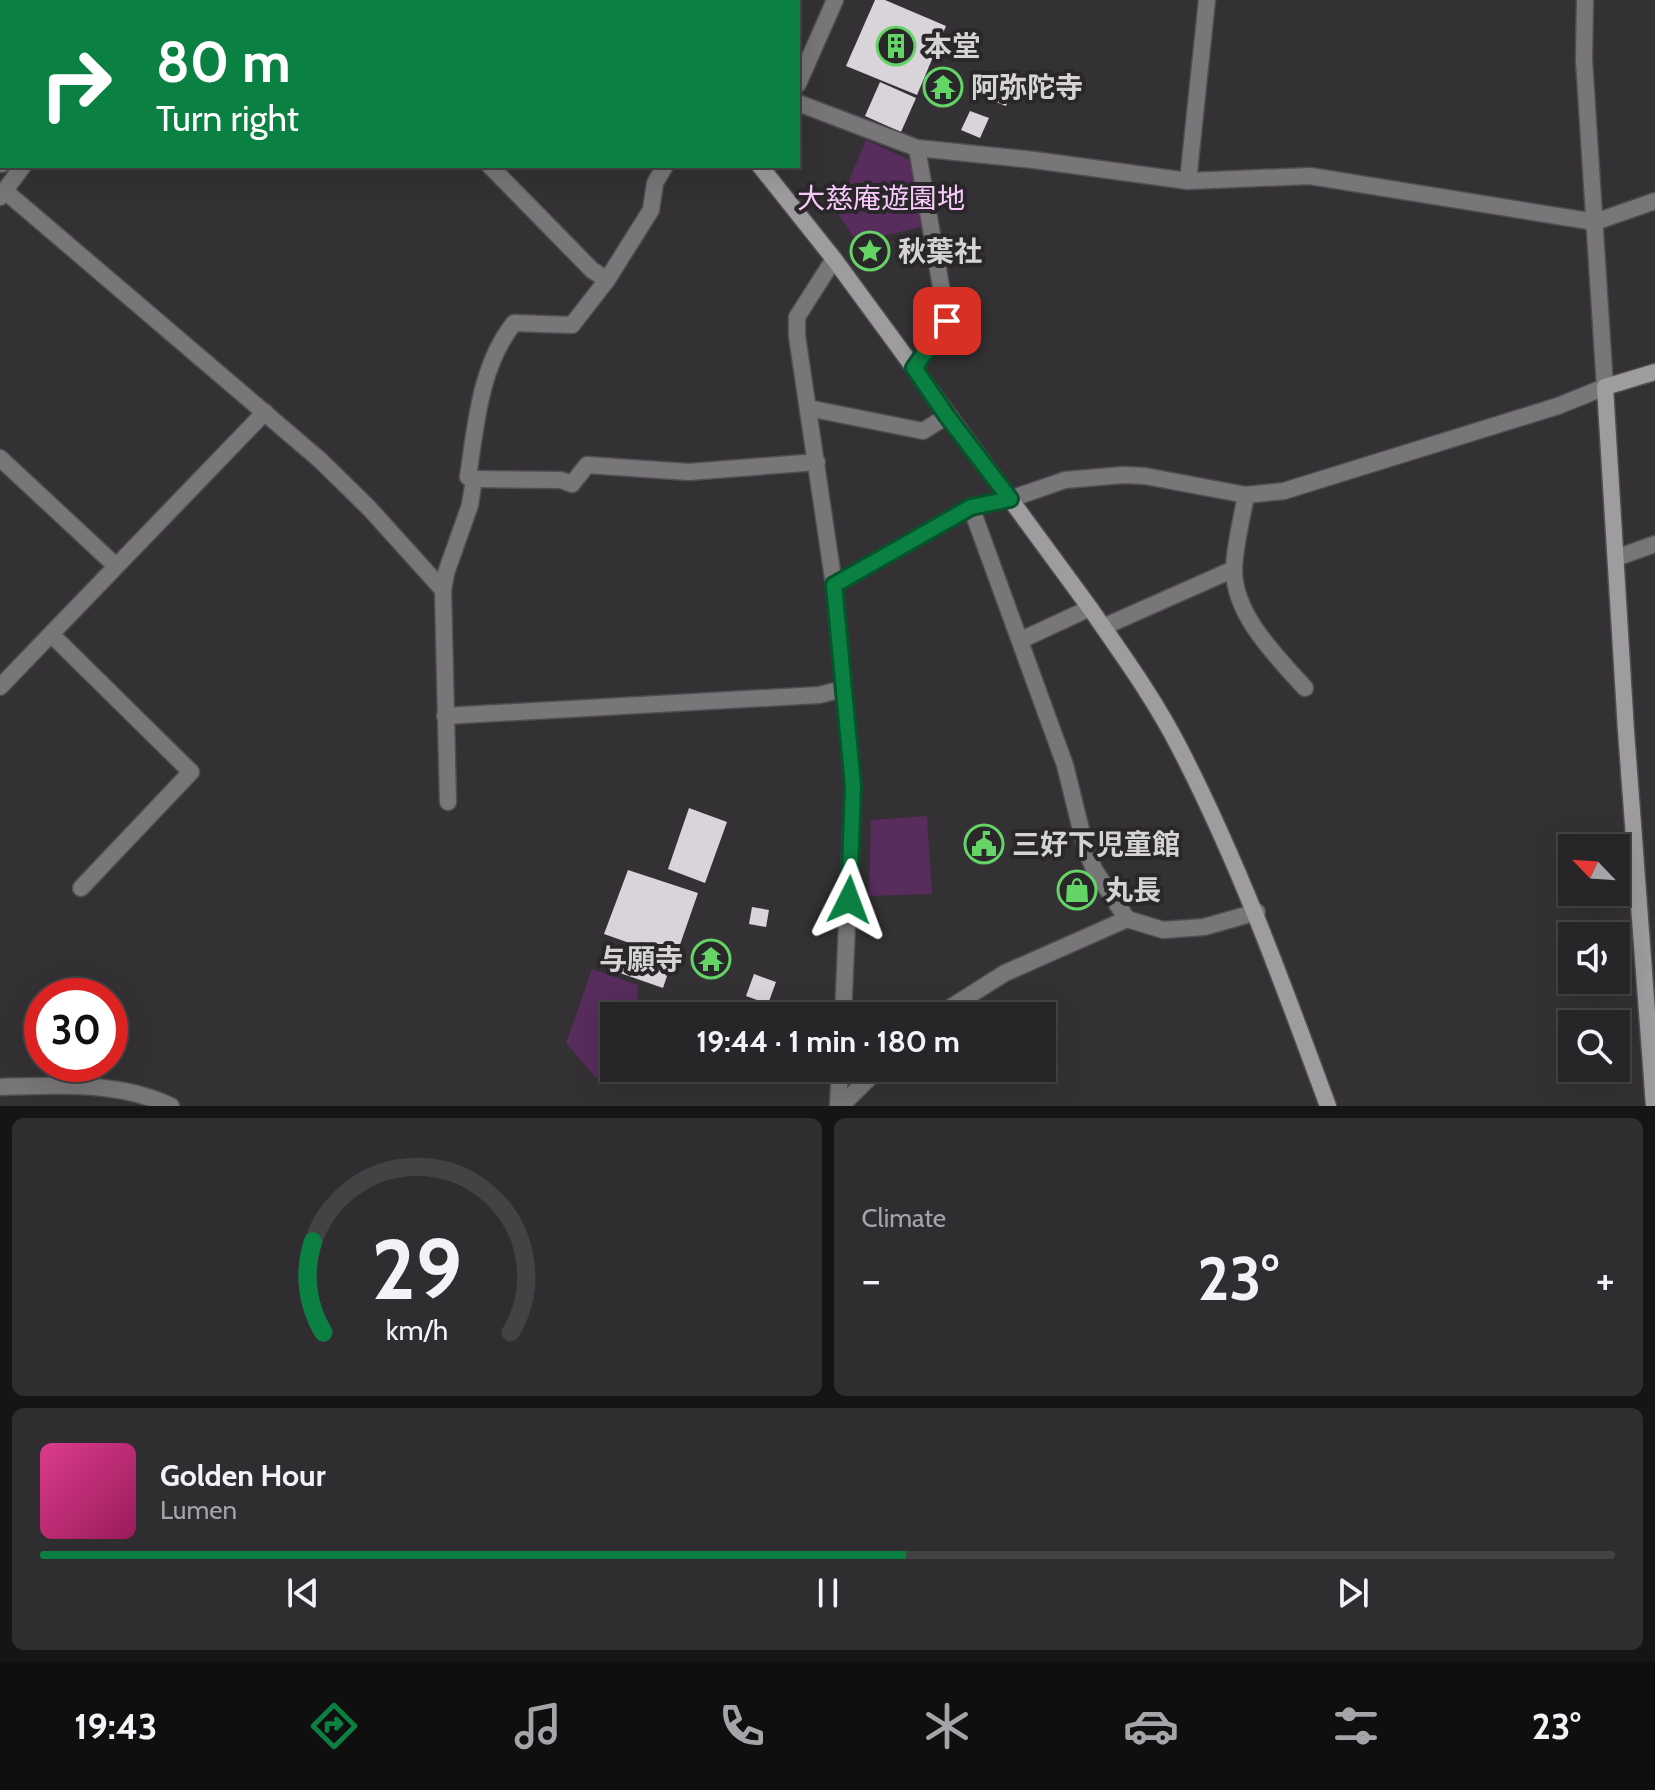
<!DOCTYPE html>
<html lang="en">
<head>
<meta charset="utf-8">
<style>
	:root { --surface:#272528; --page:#2f2d30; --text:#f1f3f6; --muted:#a4a5a8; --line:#434245; --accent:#0b8043 }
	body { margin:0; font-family:Cabin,"Noto Sans JP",sans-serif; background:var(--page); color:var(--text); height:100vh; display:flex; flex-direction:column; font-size:30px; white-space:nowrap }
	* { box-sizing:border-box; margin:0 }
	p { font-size:26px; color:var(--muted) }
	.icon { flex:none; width:44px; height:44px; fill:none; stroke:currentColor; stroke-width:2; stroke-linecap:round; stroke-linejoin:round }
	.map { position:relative; height:1106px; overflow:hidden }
	.details { display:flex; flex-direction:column; gap:12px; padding:12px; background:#151416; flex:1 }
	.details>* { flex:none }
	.banner { position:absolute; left:0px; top:0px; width:800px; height:168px; box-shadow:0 8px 32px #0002,0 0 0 2px var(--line); background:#0b8043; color:#fff; overflow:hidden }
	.needle { width:52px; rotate:295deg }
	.buttons { position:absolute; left:1558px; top:834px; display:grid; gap:16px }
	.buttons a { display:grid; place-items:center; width:72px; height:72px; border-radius:0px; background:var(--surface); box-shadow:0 8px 32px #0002,0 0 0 2px var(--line); font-size:40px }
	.speed { position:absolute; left:24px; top:978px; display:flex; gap:16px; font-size:40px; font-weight:700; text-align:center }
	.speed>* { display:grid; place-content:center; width:104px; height:104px; border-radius:50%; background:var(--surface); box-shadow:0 8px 32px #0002,0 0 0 2px var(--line); line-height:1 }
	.speed .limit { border:12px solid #d22; background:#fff; color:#111 }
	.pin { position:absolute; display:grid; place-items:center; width:68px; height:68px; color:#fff; margin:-34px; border-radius:16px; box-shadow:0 4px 12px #0006 }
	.me { position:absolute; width:88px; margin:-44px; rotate:3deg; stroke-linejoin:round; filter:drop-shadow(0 0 6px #0008) }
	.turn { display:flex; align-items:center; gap:28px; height:168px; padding:0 24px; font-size:36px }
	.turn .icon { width:104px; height:104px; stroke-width:2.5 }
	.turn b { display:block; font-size:56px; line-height:68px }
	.big { font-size:60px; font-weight:700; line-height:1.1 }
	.details .card { flex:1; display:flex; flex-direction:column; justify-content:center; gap:12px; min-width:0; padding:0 28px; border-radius:12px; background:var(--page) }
	.details .dial { align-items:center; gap:0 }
	.dial svg { height:208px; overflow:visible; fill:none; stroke:var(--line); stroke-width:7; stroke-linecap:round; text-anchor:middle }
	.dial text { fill:var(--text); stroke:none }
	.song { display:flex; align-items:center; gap:24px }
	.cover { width:96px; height:96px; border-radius:12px; background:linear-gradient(135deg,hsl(330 70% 55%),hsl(330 70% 35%)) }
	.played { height:8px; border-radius:4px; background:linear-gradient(90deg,var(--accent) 55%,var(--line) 55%) }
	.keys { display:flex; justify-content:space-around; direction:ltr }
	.heat { display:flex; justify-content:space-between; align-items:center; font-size:44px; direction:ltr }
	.details .tiles { flex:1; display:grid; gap:12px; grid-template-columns:1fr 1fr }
	.card:last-child { grid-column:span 2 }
	.trip { position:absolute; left:600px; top:1002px; width:456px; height:80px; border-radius:0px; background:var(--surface); box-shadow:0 8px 32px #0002,0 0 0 2px var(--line); font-weight:700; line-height:80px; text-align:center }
	.dock { display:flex; height:128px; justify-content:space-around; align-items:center; background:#100f10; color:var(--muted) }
	.dock .icon { width:56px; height:56px }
	.dock .selected { color:var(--accent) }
	.dock b { font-size:36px; color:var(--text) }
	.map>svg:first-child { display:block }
	.green { fill:#582c5c }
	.building { fill:#d9d4d9 }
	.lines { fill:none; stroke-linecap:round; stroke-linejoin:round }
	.street-casing { stroke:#514e52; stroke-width:19 }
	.secondary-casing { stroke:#514e52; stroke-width:19 }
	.street { stroke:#787678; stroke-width:16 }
	.secondary { stroke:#9f9c9f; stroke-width:16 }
	.route-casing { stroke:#07532c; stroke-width:20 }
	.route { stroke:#0b8043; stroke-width:14 }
	.labels { text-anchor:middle; stroke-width:8; stroke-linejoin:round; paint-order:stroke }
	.poi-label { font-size:28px; font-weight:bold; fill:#d5d3d6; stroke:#2a272a; text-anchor:start }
	.park-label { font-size:28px; fill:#f8cbfc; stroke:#2a272a }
</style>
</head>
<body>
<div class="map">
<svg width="1655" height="1106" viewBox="0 0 1655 1106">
	<rect width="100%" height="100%" fill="#343135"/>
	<g class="green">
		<polygon points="866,140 914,162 921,227 857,242 836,211"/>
		<polygon points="927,816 932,894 869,896 871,820"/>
		<polygon points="592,969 638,985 636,1016 614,1016 614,1050 596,1078 566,1043"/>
	</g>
	<g class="building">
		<polygon points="875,0 885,0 946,26 917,95 846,66"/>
		<polygon points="999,77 1015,83 1006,106 989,99"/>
		<polygon points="880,82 916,98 901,132 865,116"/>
		<polygon points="970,111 989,118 980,138 961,130"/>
		<polygon points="689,808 727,822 705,883 668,869"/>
		<polygon points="628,870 698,893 675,959 604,934"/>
		<polygon points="752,907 769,910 766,927 749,924"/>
		<polygon points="629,946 672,961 663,988 620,973"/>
		<polygon points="754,974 776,982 768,1004 746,996"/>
	</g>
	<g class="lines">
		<g class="street-casing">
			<g id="street">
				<polyline points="128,2 130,0"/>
				<polyline points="798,84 835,0"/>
				<polyline points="798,103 917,148 1034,160 1188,181 1310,176 1595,222 1655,201"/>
				<polyline points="0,149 2,151"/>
				<polyline points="0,163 2,164"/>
				<polyline points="490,166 592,270 607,280"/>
				<polyline points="1188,181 1207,0"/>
				<path d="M5,191L320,460L369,508L443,590L446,573L470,505L474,479L468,477C476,424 480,366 514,323L572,325L607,280L651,210L655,183L665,166"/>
				<polyline points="0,197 23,166"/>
				<polyline points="834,259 797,317 797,336 834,585 853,786 843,1016"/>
				<polyline points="914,368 947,321 917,148"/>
				<polyline points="808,408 923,431 947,416"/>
				<polyline points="0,458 116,566"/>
				<polyline points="474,479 561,480 572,484 587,465 689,472 817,462"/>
				<path d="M1246,495C1242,518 1235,544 1234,568C1233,614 1276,656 1305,688"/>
				<polyline points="1616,558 1655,544"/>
				<polyline points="834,585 971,507 1010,499 1065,480 1123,475 1145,476 1246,495 1284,491 1558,406 1605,387 1584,60 1585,0"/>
				<polyline points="443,590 448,802"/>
				<polyline points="1103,627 1234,569"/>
				<polyline points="52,635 191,772 81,888"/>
				<polyline points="1021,640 1090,608"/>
				<polyline points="0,687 265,412"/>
				<polyline points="445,716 819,695 843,689"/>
				<polyline points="1127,919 1163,930 1204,927 1257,912"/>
				<polyline points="937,1016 1005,973 1127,919 1095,871 1086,850 1065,765 971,507"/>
				<path d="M0,1087C58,1085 118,1081 171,1106"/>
				<polyline points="838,1106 840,1068"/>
				<polyline points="841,1106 879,1068"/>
			</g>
		</g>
		<g class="secondary-casing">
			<g id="secondary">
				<polyline points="633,0 634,2"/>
				<path d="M760,166L834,259L1090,608C1121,653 1154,698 1179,747C1239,863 1283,984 1328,1106"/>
				<polyline points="1654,1106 1626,731 1605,387 1655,372"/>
			</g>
		</g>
		<use href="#street" class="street"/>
		<use href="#secondary" class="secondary"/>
	</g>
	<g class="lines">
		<g class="route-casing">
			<polyline id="route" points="849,900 853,786 834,585 971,507 1010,499 947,416 914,368 947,321"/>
		</g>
		<use href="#route" class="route"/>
	</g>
	<defs>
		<g id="building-ring" transform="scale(2)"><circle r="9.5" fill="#2a272a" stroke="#65d467" stroke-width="1.5"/><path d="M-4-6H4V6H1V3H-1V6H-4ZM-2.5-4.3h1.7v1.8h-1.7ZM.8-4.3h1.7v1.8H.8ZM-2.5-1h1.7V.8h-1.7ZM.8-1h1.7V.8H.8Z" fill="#65d467"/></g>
		<g id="temple-ring" transform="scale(2)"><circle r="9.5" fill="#2a272a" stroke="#65d467" stroke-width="1.5"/><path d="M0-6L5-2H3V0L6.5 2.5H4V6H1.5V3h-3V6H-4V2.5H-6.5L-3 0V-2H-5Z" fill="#65d467"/></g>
		<g id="sight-ring" transform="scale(2)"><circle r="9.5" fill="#2a272a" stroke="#65d467" stroke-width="1.5"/><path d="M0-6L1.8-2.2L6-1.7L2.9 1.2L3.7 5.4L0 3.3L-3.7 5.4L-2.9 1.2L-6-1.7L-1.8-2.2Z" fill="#65d467"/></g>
		<g id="civic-ring" transform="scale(2)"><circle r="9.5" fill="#2a272a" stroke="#65d467" stroke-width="1.5"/><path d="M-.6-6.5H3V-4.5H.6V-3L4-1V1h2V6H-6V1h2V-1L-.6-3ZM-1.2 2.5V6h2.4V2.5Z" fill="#65d467"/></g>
		<g id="shop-ring" transform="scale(2)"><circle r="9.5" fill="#2a272a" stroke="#65d467" stroke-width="1.5"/><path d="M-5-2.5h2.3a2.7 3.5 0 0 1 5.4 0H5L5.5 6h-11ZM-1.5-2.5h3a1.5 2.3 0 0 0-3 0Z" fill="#65d467"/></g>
	</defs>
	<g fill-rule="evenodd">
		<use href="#building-ring" x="896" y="46"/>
		<use href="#temple-ring" x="943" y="87"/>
		<use href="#sight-ring" x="870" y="251"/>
		<use href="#civic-ring" x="984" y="844"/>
		<use href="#shop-ring" x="1077" y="890"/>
		<use href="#temple-ring" x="711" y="959"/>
	</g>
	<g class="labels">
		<g class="poi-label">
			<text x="924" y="56">本堂</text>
			<text x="971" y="97">阿弥陀寺</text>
			<text x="898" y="261">秋葉社</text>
			<text x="1012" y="854">三好下児童館</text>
			<text x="1105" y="900">丸長</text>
			<text x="683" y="969" text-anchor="end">与願寺</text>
		</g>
		<g class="park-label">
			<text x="881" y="208">大慈庵遊園地</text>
		</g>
	</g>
</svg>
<div class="buttons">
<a><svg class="needle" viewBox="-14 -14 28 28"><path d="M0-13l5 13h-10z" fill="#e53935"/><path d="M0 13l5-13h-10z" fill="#a4a5a8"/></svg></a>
<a><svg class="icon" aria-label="sound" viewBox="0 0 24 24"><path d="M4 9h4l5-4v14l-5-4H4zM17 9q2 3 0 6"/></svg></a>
<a><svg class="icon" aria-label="search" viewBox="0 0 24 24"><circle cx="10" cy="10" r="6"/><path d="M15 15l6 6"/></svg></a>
</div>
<div class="speed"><div class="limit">30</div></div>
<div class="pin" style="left:947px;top:321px;background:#d93025"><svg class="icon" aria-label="arrive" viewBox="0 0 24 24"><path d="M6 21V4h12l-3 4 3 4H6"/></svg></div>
<svg class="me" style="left:849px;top:900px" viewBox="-20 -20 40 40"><path d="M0-17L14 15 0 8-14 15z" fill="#0b8043" stroke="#fff" stroke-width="4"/></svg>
<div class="trip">19:44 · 1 min · 180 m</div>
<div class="banner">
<div class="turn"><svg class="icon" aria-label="right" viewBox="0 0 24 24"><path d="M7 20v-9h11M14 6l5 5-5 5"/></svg><div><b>80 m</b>Turn right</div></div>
</div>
</div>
<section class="details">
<div class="tiles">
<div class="card dial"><svg viewBox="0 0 100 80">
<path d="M14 69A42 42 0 1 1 86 69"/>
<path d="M14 69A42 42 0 0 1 10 34" stroke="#0b8043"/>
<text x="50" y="56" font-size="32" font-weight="700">29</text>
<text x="50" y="72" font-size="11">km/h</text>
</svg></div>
<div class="card"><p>Climate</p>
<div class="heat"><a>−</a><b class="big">23°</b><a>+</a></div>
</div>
<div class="card">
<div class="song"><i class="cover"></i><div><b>Golden Hour</b><p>Lumen</p></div></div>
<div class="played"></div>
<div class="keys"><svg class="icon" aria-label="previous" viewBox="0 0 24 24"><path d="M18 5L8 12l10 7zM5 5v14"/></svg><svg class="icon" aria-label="pause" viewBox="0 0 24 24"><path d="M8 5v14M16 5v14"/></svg><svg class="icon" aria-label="next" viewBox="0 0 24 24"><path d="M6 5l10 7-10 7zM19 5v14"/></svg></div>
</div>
</div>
</section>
<nav class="dock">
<b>19:43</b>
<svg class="icon selected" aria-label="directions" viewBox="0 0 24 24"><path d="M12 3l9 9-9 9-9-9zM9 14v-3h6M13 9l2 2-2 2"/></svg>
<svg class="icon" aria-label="music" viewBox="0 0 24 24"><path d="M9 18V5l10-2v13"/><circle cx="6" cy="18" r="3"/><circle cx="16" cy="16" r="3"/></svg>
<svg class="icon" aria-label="phone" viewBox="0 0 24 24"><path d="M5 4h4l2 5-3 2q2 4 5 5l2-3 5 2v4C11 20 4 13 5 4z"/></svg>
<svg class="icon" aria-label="climate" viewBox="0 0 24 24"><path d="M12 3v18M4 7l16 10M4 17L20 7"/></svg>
<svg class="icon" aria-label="car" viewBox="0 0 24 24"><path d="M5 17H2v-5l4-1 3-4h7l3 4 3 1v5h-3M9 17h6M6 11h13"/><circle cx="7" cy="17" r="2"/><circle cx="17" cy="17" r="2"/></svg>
<svg class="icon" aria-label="filters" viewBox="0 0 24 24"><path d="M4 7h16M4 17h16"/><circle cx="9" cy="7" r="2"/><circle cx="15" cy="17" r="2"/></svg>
<b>23°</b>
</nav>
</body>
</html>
